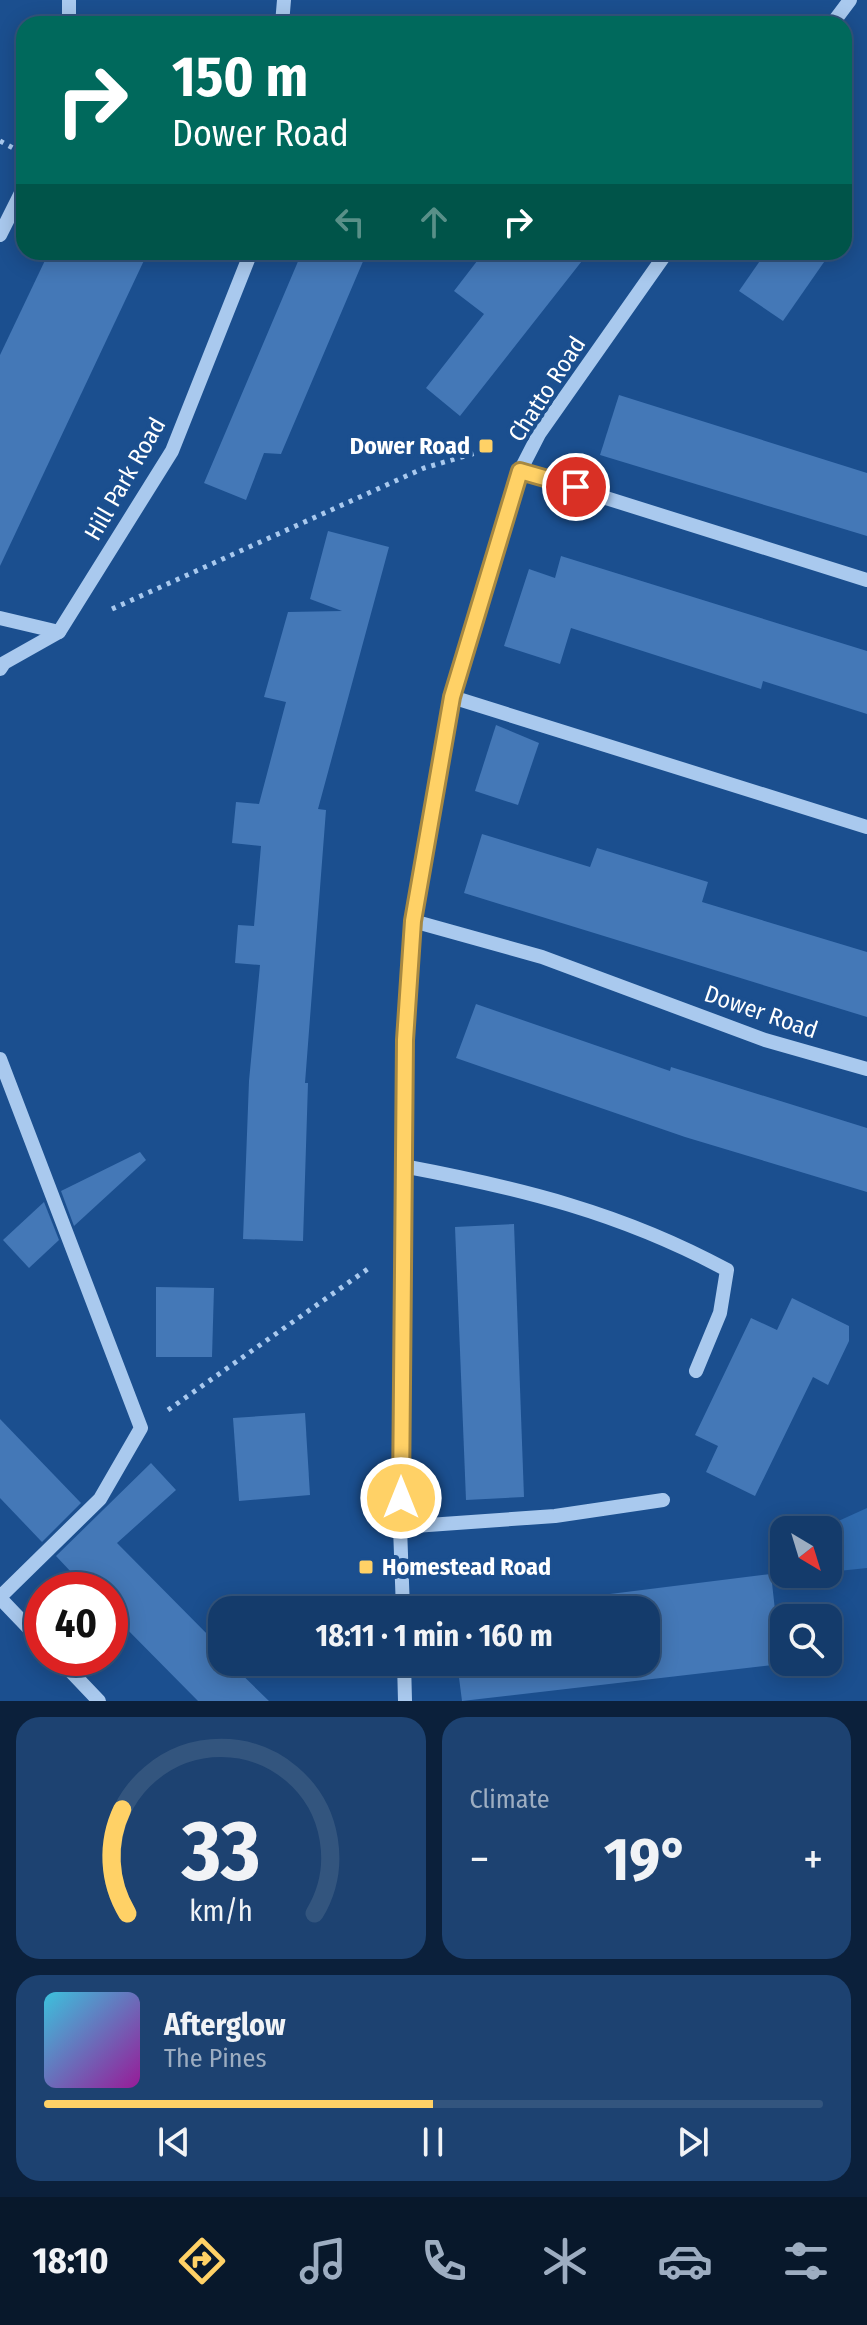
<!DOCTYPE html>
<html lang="en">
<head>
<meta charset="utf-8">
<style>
	:root { --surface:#143b6b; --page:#1d4271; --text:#f1f3f6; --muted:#9dadc1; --line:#33557e; --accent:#ffd166 }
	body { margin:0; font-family:"Fira Sans Condensed",sans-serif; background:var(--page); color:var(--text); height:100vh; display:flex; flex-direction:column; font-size:30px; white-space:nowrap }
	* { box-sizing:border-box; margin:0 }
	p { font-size:26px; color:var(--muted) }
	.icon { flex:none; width:44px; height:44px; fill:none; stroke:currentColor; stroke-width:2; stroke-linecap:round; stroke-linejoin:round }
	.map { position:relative; height:1701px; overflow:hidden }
	.details { display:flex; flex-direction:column; gap:16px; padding:16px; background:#0b203b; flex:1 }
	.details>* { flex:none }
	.banner { position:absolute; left:16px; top:16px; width:836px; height:244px; border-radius:24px; box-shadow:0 4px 20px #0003,0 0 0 2px var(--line); background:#00695c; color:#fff; overflow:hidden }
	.needle { width:52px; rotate:142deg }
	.buttons { position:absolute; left:770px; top:1516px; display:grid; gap:16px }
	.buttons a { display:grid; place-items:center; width:72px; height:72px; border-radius:16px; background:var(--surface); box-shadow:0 4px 20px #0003,0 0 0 2px var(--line); font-size:40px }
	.speed { position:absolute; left:24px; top:1572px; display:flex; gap:16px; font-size:40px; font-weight:700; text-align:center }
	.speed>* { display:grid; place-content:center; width:104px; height:104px; border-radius:50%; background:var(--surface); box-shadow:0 4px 20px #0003,0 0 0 2px var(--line); line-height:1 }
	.speed .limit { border:12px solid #d22; background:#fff; color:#111 }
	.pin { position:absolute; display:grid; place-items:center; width:68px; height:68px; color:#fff; margin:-34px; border:4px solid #fff; border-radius:50%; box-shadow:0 2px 8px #0007 }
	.me { position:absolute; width:88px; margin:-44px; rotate:0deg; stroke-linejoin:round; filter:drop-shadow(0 0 6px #0008) }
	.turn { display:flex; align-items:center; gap:28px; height:168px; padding:0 24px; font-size:36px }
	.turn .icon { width:104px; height:104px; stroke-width:2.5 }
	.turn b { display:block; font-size:56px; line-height:68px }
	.lanes { display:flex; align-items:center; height:76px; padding:0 24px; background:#0003; justify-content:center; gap:40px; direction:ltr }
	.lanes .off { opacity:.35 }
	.big { font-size:60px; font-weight:700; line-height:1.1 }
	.details .widget { flex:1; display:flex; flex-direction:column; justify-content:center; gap:12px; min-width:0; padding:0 28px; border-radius:24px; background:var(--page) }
	.details .dial { align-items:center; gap:0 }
	.dial svg { height:208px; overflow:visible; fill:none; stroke:var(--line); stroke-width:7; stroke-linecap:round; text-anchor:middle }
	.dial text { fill:var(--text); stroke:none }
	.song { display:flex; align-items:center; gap:24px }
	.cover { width:96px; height:96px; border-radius:12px; background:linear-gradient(135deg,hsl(190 70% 55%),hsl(300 70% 35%)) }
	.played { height:8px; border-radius:4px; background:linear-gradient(90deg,var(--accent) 50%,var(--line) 50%) }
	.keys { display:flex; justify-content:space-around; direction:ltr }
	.heat { display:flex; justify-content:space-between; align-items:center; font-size:44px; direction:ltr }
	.details .tiles { flex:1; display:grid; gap:16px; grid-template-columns:1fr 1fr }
	.widget:last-child { grid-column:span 2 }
	.trip { position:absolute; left:208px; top:1596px; width:452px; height:80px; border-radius:24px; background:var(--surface); box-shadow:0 4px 20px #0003,0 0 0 2px var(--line); font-weight:700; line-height:80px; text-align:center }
	.tab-bar { display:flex; height:128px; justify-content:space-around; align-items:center; background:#08182b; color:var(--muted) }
	.tab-bar .icon { width:56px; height:56px }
	.tab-bar .current { color:var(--accent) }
	.tab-bar b { font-size:36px; color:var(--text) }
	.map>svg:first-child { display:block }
	.green { fill:#2e69ad }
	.building { fill:#4478b7 }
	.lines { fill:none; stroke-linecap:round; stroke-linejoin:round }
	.path { stroke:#a9c9ee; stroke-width:5; stroke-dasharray:4 6; stroke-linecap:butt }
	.minor { stroke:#a9c9ee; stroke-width:14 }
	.route-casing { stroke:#a68842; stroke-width:20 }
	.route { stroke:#ffd166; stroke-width:14 }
	.poi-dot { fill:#ffd166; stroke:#1b4f8f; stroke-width:3 }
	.labels { text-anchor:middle; stroke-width:8; stroke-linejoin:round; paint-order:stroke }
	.street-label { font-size:24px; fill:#fff; stroke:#1b4f8f }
	.poi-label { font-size:24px; font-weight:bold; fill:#fff; stroke:#1b4f8f; text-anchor:end }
</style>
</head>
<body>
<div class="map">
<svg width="867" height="1701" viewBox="0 0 867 1701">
	<rect width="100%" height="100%" fill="#1b4f8f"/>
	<polygon class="green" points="867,1508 867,1568 829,1572 828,1530 823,1528"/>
	<g class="building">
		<polygon points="49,252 148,252 0,566 0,355"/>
		<polygon points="302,252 367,252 281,454 264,453 246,500 204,483"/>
		<polygon points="484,252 589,252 460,416 426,388 484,314 454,291"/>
		<polygon points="766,252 831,252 783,321 739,291"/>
		<polygon points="619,395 867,473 867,536 600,455"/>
		<polygon points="328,531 389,547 318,809 326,810 305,1083 308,1083 303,1241 243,1239 249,1081 260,965 235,963 238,925 254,926 261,846 232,843 236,802 259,804 286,702 264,697 288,612 342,611 310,599"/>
		<polygon points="561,556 867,651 867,714 763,681 761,689 571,628 560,664 504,646 529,569 555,578"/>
		<polygon points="496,725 539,743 518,805 475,791"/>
		<polygon points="482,834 590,867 597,848 708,882 702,902 867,952 867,1017 464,893"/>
		<polygon points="476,1004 670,1071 671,1067 867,1128 867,1192 685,1137 456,1058"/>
		<polygon points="140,1152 146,1160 74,1226 61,1191"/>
		<polygon points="44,1202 59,1240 29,1268 3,1240"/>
		<polygon points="514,1224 524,1497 466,1500 455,1227"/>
		<polygon points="156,1287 214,1288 212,1357 156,1357"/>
		<polygon points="792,1298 849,1326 849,1341 828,1385 813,1377 755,1496 706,1472 718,1446 695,1435 751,1318 777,1330"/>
		<polygon points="305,1413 310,1495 239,1501 233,1418"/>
		<polygon points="0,1419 81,1503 42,1542 0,1498"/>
		<polygon points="151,1463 176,1490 117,1543 215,1642 212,1646 222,1656 222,1662 229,1662 269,1701 198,1701 110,1612 110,1590 88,1590 56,1556"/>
		<polygon points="771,1574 781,1664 462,1701 457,1662 646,1662 646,1610 481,1610"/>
	</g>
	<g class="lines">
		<g class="path">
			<polyline points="0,141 24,154"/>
			<polyline points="112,609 424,468 496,447"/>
			<polyline points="168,1410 372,1266"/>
		</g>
		<g class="minor">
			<polyline points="69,24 69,0"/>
			<polyline points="282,24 284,0"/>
			<polyline points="832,24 850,0"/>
			<polyline points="0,235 24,187"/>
			<polyline points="520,471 867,580"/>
			<polyline points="0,618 59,632"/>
			<polyline points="0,669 4,663 59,632 172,451 251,252"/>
			<polyline points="452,697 867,827"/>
			<polyline points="413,921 542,957 765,1040 867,1069"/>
			<polyline points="0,1059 141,1428 100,1499 0,1597"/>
			<path d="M403,1166C520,1188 622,1213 727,1270L720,1313L696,1371"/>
			<polyline points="400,1527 555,1516 663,1500"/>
			<polyline points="0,1598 42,1642"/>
			<polyline points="403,1610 400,1527 405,1040 413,921 452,697 520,471 539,434 667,252"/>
			<polyline points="58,1658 99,1701"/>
			<polyline points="404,1662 405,1701"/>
		</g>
	</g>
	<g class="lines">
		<g class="route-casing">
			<polyline id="route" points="401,1498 405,1040 413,921 452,697 520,471 576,487"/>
		</g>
		<use href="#route" class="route"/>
	</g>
	<g class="poi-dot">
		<rect x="478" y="438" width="16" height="16" rx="4"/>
		<rect x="358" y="1559" width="16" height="16" rx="4"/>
	</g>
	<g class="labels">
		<g class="street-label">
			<text transform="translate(547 389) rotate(-57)" y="8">Chatto Road</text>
			<text transform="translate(125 479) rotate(-60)" y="8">Hill Park Road</text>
			<text transform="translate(761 1012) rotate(19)" y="8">Dower Road</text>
		</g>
		<g class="poi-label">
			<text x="470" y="454">Dower Road</text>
			<text x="382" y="1575" text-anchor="start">Homestead Road</text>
		</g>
	</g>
</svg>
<div class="buttons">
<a><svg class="needle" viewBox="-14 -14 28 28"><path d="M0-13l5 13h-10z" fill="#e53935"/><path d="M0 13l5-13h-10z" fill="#9dadc1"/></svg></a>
<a><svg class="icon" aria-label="search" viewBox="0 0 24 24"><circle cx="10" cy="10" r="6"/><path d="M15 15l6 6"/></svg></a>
</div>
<div class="speed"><div class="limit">40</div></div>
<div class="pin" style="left:576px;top:487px;background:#d93025"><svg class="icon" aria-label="arrive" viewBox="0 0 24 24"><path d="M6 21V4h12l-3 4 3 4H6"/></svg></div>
<svg class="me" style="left:401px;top:1498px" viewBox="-20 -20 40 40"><circle r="17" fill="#ffd166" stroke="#fff" stroke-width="3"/><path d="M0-11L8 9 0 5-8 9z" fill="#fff"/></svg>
<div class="trip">18:11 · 1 min · 160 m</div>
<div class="banner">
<div class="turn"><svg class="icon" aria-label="right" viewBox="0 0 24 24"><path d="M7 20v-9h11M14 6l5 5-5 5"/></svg><div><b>150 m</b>Dower Road</div></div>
<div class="lanes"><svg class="icon off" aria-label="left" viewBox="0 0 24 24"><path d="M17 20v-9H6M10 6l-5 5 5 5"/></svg><svg class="icon off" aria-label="ahead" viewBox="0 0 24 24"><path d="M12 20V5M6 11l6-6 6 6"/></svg><svg class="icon" aria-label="right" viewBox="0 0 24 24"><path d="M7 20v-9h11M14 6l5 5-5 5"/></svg></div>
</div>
</div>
<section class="details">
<div class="tiles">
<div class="widget dial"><svg viewBox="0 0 100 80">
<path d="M14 69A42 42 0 1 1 86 69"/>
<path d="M14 69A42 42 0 0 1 12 29" stroke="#ffd166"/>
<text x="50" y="56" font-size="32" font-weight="700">33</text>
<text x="50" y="72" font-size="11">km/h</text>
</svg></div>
<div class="widget"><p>Climate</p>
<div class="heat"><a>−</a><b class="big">19°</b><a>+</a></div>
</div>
<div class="widget">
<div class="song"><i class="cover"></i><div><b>Afterglow</b><p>The Pines</p></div></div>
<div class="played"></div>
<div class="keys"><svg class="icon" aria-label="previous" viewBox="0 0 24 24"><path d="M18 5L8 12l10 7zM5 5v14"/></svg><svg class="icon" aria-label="pause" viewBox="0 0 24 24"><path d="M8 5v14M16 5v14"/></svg><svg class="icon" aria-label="next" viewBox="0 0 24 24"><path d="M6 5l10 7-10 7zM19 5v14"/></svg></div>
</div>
</div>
</section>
<nav class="tab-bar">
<b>18:10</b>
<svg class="icon current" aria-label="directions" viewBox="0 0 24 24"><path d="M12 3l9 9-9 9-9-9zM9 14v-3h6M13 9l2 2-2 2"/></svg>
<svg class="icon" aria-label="music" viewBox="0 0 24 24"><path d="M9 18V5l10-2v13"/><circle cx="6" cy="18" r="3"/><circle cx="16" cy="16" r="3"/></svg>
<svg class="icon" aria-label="phone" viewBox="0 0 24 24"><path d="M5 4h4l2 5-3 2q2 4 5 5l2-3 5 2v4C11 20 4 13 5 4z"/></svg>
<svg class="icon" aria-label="climate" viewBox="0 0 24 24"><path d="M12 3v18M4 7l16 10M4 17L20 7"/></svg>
<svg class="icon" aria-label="car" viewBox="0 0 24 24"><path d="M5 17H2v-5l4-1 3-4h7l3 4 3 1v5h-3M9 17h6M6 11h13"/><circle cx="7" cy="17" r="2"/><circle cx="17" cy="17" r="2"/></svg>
<svg class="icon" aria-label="filters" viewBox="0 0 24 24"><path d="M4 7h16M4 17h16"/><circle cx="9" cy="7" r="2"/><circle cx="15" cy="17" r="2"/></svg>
</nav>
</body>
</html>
